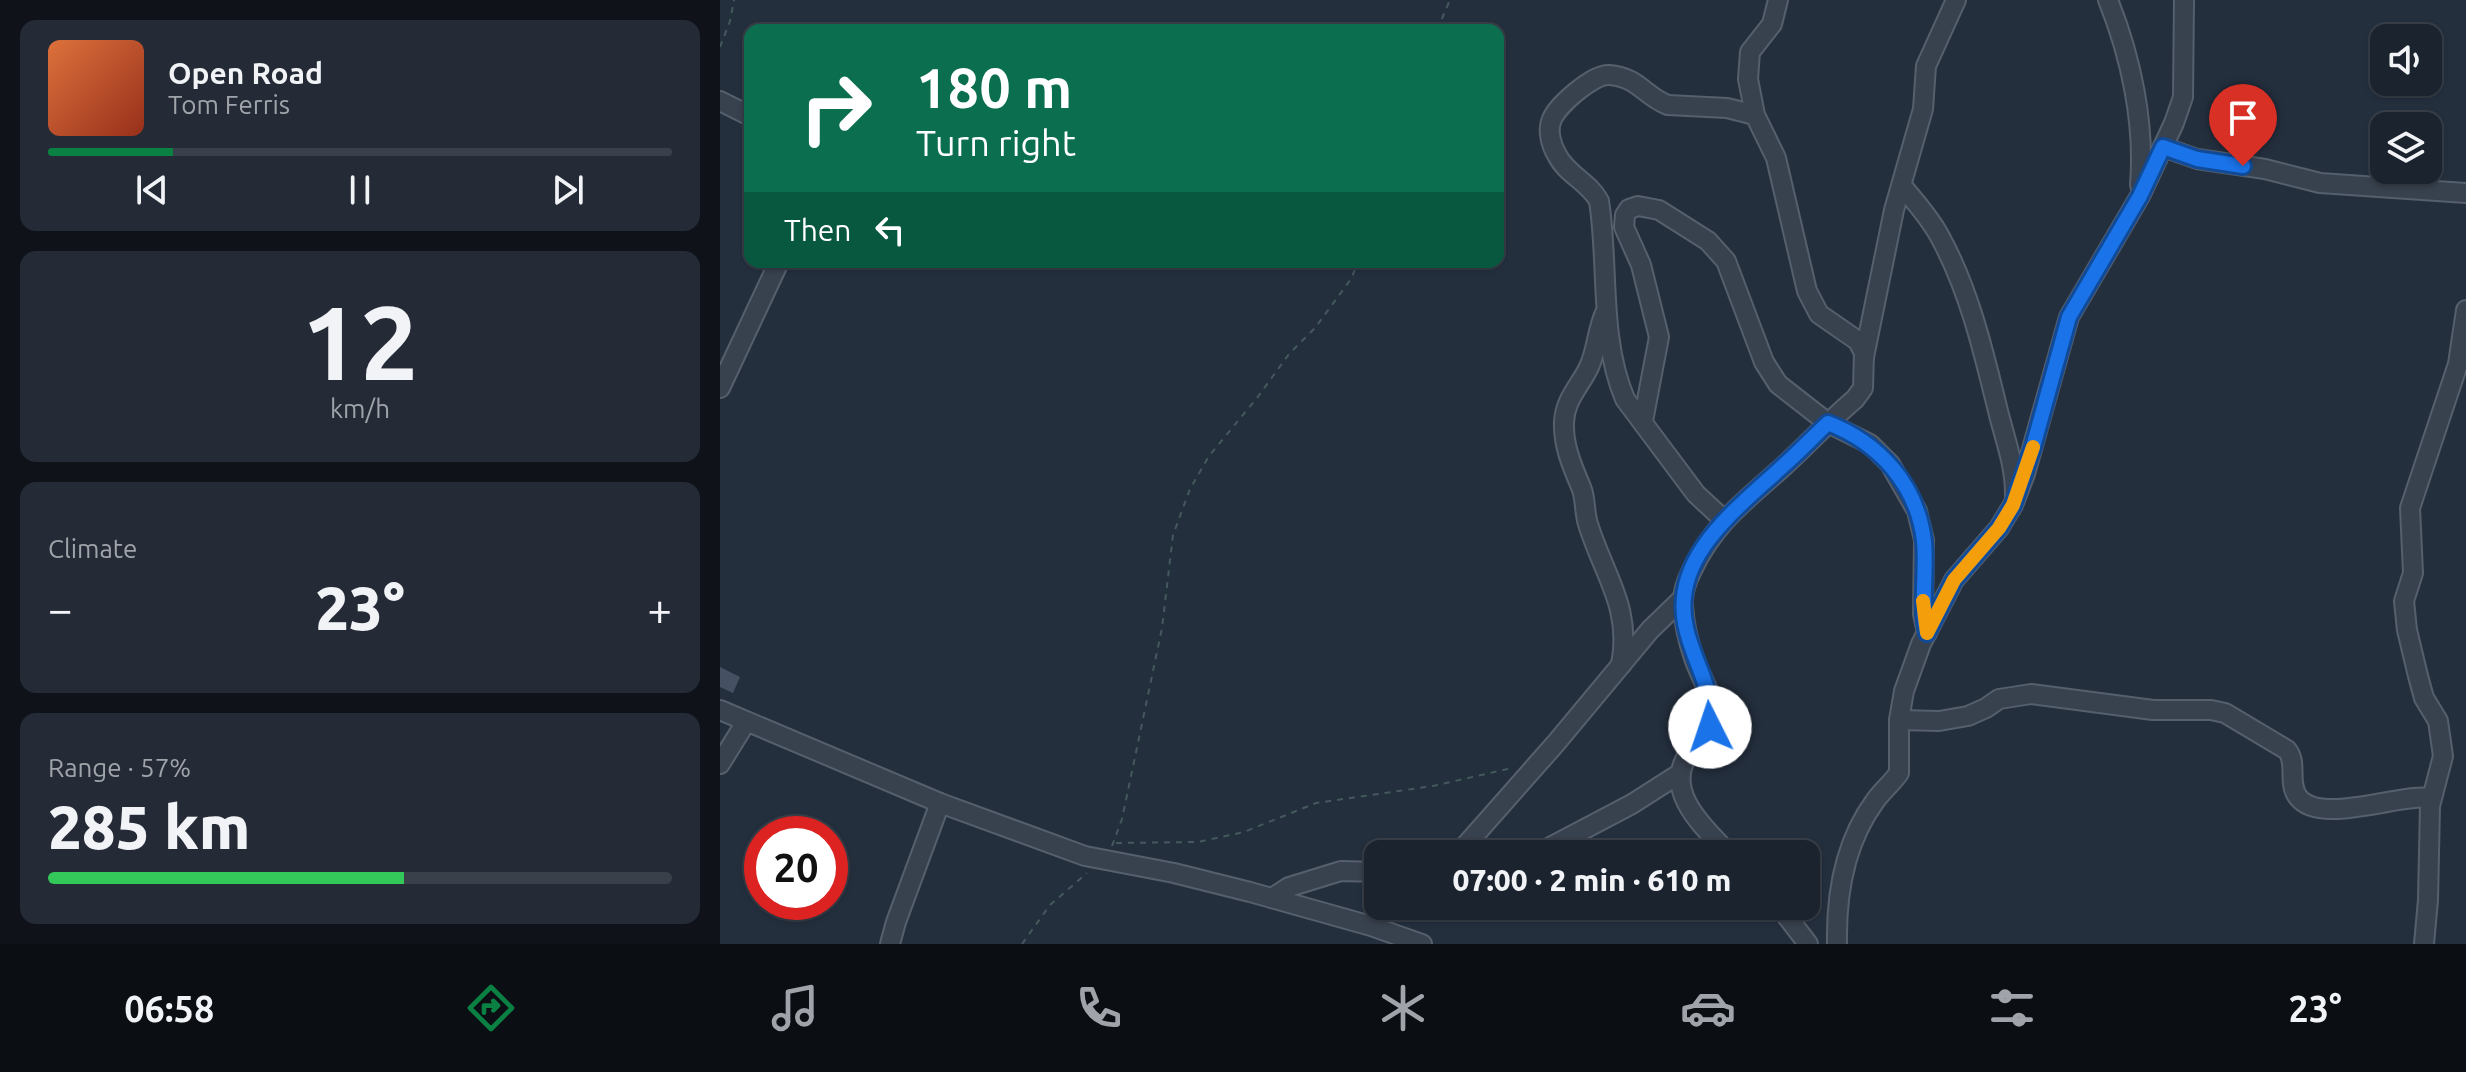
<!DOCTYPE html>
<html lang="en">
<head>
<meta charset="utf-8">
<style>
	:root { --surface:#1b232e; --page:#242b36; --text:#f1f3f6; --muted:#a0a4aa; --line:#39404a; --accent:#0b8043 }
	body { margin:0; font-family:Ubuntu,sans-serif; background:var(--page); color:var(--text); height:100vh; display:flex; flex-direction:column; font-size:30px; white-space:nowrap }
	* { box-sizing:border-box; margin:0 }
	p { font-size:26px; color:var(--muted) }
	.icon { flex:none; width:44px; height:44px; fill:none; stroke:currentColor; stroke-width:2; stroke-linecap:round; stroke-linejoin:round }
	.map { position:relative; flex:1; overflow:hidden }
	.drawer { display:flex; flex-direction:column; gap:20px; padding:20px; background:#0f1319; width:720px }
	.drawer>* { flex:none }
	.guide { position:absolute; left:24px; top:24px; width:760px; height:244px; border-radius:16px; box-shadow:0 2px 6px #0004,0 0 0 2px var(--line); background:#0b6e4f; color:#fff; overflow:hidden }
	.fabs { position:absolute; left:1650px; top:24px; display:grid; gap:16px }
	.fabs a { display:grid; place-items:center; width:72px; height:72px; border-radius:16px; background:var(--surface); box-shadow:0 2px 6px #0004,0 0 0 2px var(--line); font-size:40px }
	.speed { position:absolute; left:24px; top:816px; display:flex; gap:16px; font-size:40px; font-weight:700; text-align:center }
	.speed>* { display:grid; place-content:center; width:104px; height:104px; border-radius:50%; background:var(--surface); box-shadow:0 2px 6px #0004,0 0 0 2px var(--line); line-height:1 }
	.speed .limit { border:12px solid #d22; background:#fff; color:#111 }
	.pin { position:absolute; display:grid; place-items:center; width:68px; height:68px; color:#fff; margin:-82px -34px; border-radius:50% 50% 50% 0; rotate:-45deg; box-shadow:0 0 8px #0007 }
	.pin .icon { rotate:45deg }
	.me { position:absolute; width:88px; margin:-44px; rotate:356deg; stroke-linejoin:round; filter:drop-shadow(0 0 6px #0008) }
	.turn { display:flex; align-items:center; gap:28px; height:168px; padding:0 40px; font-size:36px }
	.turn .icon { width:104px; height:104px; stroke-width:2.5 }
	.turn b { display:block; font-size:56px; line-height:68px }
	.then { display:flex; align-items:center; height:76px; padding:0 40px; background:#0003; gap:16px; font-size:30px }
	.big { font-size:60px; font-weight:800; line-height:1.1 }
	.drawer .card { flex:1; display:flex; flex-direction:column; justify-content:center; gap:12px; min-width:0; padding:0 28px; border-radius:16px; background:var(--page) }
	.drawer .dial { align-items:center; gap:0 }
	.dial b { font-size:104px; line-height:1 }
	.song { display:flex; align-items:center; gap:24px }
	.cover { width:96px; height:96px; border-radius:12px; background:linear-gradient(135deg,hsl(20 70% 55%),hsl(10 70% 35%)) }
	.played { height:8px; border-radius:4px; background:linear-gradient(90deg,var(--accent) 20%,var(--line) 20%) }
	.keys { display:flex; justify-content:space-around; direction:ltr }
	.heat { display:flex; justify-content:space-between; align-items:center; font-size:44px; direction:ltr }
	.charge { height:12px; border-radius:6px; background:linear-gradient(90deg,#34c759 57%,var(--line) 0) }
	.trip { position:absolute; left:644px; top:840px; width:456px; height:80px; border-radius:16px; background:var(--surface); box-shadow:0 2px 6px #0004,0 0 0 2px var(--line); font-weight:800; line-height:80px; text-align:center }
	.tab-bar { display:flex; height:128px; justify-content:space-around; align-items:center; background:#0b0e12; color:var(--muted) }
	.tab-bar .icon { width:56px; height:56px }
	.tab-bar .on { color:var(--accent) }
	.tab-bar b { font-size:36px; color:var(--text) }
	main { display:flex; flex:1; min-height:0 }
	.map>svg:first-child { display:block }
	.building { fill:#455162 }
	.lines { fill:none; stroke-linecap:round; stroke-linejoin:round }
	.minor-casing { stroke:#565f6c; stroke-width:22 }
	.path { stroke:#44595c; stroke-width:2; stroke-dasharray:6 6; stroke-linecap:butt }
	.minor { stroke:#38414e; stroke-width:18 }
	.route-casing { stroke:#114b97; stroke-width:20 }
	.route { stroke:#1a73e8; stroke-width:14 }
	.slow { stroke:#f59e0b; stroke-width:14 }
</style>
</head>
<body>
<main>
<section class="drawer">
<div class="card">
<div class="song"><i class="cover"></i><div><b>Open Road</b><p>Tom Ferris</p></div></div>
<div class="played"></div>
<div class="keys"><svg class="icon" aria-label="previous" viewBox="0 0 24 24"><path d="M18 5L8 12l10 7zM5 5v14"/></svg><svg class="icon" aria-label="pause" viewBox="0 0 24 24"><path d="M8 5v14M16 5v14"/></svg><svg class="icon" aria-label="next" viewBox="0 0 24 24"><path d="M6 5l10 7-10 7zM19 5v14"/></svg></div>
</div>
<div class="card dial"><b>12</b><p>km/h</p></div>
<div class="card"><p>Climate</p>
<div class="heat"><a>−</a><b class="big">23°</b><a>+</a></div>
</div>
<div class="card"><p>Range · 57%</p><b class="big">285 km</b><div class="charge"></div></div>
</section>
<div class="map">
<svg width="1746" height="944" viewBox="0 0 1746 944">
	<rect width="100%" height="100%" fill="#242f3e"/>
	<polygon class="building" points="0,667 20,677 13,693 0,687"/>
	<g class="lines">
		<g class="minor-casing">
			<g id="minor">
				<path d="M1388,0C1411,57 1425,123 1420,185"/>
				<polyline points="0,101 30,116"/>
				<polyline points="1443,147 1477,159 1545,169 1600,183 1746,193"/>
				<path d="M1182,186C1195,201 1209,217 1219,235C1250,291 1264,354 1279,415C1286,442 1295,466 1295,494"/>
				<path d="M885,313C877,330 877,350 869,367C860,386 845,399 844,422C843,445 852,466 861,487C866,498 864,512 868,524C884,576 912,607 901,665"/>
				<polyline points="1144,357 1174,210 1203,109 1206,66 1236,0"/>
				<polyline points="0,388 59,262"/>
				<polyline points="923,421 939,337 921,265 904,227 905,215 909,209 918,206 939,210 988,241 1006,261 1044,362 1058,384 1108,423 1150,444 1170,464 1197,511 1204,540 1203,614 1207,633"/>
				<path d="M1004,520L976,494L905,399C879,338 889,265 879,201C869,182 846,174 837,155C831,145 827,130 832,119C838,105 873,74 889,75C919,77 925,97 948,105L1007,108L1035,115"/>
				<polyline points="0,710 220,803 365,856 454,873 530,892 651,926 702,944"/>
				<path d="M1179,720L1219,721L1248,716L1266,708L1279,699L1311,694L1433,710H1491L1505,713L1567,750C1578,763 1567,782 1578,797C1600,826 1679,793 1711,798"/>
				<polyline points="0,764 26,722"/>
				<polyline points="738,854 836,743 930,630 962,599"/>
				<polyline points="817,854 912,804 959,774"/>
				<path d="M1009,854C984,827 941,790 970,752C979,740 991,732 992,716C994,695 980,677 974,658C968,641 964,623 963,605C962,593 967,580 972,570C996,521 1025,501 1064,466C1088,444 1110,420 1135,399L1143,388L1144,353L1138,341L1099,314L1087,291L1056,158L1035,115L1028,79L1030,52L1052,24L1058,0"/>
				<polyline points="552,898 569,887 621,871 658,872"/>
				<polyline points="1059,906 1088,944"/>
				<polyline points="170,944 176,922 220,803"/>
				<path d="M1117,944C1116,894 1125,842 1155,801C1162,791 1172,783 1179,773V720L1184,691L1201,644L1234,580L1279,528L1293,505L1305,474L1349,317L1420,196L1454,123L1463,97L1464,0"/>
				<polyline points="1704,944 1708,900 1710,806 1723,756 1718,721 1704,698 1698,676 1687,630 1684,601 1693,573 1690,508 1738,364 1746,310"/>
			</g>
		</g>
		<g class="path">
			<polyline points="717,30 730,0"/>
			<polyline points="0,47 10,21 14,0"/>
			<polyline points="396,843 478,842 524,832 596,803 713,786 792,768"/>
			<polyline points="392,846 402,819 442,628 453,535 470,489 489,456 537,398 569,354 595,328 631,279 638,262"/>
			<polyline points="302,944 330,905 367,873"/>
		</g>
		<use href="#minor" class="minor"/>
	</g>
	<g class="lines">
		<g class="route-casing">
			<path id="route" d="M990,727C997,695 973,661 966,628C949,557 1018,508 1064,465C1079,452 1093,437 1108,423C1159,443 1197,484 1204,541C1207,572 1200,602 1207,633L1234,580L1279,528L1293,505L1313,447L1349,317L1420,196L1443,147L1477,159L1523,166"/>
		</g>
		<use href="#route" class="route"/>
		<polyline class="slow" points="1203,601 1207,633 1234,580 1279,528 1293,505 1313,447"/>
	</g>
</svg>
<div class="fabs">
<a><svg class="icon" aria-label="sound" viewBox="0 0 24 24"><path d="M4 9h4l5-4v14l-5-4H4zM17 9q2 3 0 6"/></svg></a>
<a><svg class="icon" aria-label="layers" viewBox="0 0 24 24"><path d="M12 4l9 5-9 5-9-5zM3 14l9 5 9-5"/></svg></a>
</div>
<div class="speed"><div class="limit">20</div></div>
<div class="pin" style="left:1523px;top:166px;background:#d93025"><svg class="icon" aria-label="arrive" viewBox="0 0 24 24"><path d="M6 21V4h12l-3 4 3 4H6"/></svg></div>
<svg class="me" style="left:990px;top:727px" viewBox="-20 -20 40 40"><circle r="19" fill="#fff"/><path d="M0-13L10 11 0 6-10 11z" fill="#1a73e8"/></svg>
<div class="trip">07:00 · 2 min · 610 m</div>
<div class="guide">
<div class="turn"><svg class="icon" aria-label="right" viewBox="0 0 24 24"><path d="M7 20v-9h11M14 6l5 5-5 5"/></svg><div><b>180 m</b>Turn right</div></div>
<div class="then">Then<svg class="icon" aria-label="left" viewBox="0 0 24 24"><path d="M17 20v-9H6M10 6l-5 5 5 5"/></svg></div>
</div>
</div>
</main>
<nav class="tab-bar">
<b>06:58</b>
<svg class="icon on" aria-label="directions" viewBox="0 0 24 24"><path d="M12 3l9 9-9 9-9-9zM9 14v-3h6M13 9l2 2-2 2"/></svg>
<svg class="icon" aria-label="music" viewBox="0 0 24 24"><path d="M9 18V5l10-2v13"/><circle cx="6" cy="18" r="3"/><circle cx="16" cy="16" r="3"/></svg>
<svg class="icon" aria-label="phone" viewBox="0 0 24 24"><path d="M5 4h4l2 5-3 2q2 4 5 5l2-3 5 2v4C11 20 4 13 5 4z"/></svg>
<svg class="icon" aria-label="climate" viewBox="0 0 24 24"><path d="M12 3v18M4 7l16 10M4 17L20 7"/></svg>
<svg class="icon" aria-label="car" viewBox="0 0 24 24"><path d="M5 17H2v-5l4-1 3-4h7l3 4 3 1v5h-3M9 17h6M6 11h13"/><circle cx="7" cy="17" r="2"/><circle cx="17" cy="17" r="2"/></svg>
<svg class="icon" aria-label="filters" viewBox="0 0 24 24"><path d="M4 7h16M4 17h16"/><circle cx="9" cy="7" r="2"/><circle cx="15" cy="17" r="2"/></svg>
<b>23°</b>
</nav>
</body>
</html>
